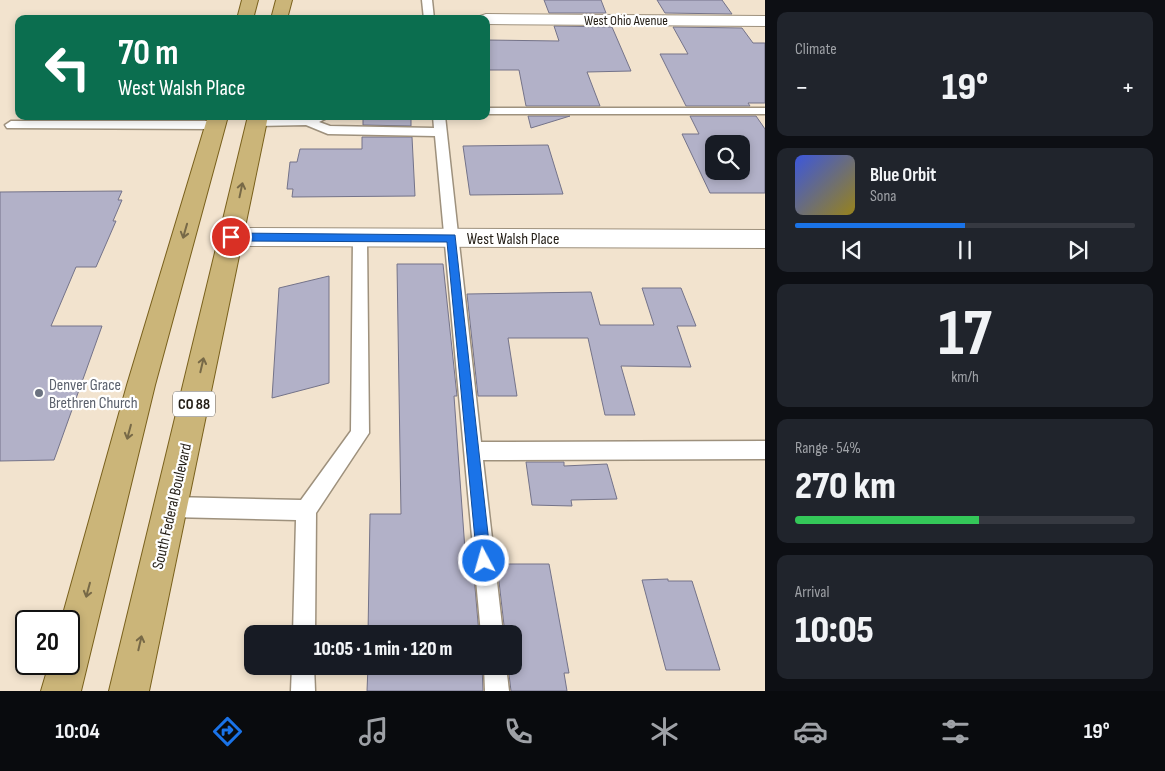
<!DOCTYPE html>
<html lang="en">
<head>
<meta charset="utf-8">
<style>
	:root { --surface:#171b24; --page:#20242c; --text:#f1f3f6; --muted:#9ea1a6; --line:#363941; --accent:#1a73e8 }
	body { margin:0; font-family:"Sofia Sans Condensed",sans-serif; background:var(--page); color:var(--text); height:100vh; display:flex; flex-direction:column; font-size:19px; white-space:nowrap }
	* { box-sizing:border-box; margin:0 }
	p { font-size:16px; color:var(--muted) }
	.icon { flex:none; width:28px; height:28px; fill:none; stroke:currentColor; stroke-width:2; stroke-linecap:round; stroke-linejoin:round }
	.map { position:relative; flex:1; overflow:hidden }
	.drawer { display:flex; flex-direction:column; gap:12px; padding:12px; background:#0d0f14; width:400px }
	.drawer>* { flex:none }
	.hud { position:absolute; left:15px; top:15px; width:475px; height:105px; border-radius:10px; box-shadow:0 2px 8px #0003; background:#0b6e4f; color:#fff; overflow:hidden }
	.tools { position:absolute; left:705px; top:135px; display:grid; gap:10px }
	.tools a { display:grid; place-items:center; width:45px; height:45px; border-radius:10px; background:var(--surface); box-shadow:0 2px 8px #0003; font-size:25px }
	.speed { position:absolute; left:15px; top:610px; display:flex; gap:10px; font-size:25px; font-weight:700; text-align:center }
	.speed>* { display:grid; place-content:center; width:65px; height:65px; border-radius:50%; background:var(--surface); box-shadow:0 2px 8px #0003; line-height:1 }
	.speed .limit { border:2px solid #111; border-radius:8px; background:#fff; color:#111 }
	.pin { position:absolute; display:grid; place-items:center; width:42px; height:42px; color:#fff; margin:-21px; border:2px solid #fff; border-radius:50%; box-shadow:0 1px 5px #0007 }
	.me { position:absolute; width:55px; margin:-28px; rotate:354deg; stroke-linejoin:round; filter:drop-shadow(0 0 4px #0008) }
	.turn { display:flex; align-items:center; gap:18px; height:105px; padding:0 20px; font-size:22px }
	.turn .icon { width:65px; height:65px; stroke-width:2.5 }
	.turn b { display:block; font-size:35px; line-height:42px }
	.big { font-size:38px; font-weight:800; line-height:1.1 }
	.drawer .card { flex:1; display:flex; flex-direction:column; justify-content:center; gap:8px; min-width:0; padding:0 18px; border-radius:10px; background:var(--page) }
	.drawer .dial { align-items:center; gap:0 }
	.dial b { font-size:65px; line-height:1 }
	.song { display:flex; align-items:center; gap:15px }
	.cover { width:60px; height:60px; border-radius:8px; background:linear-gradient(135deg,hsl(230 70% 55%),hsl(50 70% 35%)) }
	.played { height:5px; border-radius:2px; background:linear-gradient(90deg,var(--accent) 50%,var(--line) 50%) }
	.keys { display:flex; justify-content:space-around; direction:ltr }
	.heat { display:flex; justify-content:space-between; align-items:center; font-size:28px; direction:ltr }
	.charge { height:8px; border-radius:4px; background:linear-gradient(90deg,#34c759 54%,var(--line) 0) }
	.trip { position:absolute; left:244px; top:625px; width:278px; height:50px; border-radius:10px; background:var(--surface); box-shadow:0 2px 8px #0003; font-weight:800; line-height:50px; text-align:center }
	.dock { display:flex; height:80px; justify-content:space-around; align-items:center; background:#090b0e; color:var(--muted) }
	.dock .icon { width:35px; height:35px }
	.dock .current { color:var(--accent) }
	.dock b { font-size:22px; color:var(--text) }
	main { display:flex; flex:1; min-height:0 }
	.map>svg:first-child { display:block }
	.building { fill:#b2b1c8; stroke:#747389; fill-rule:evenodd }
	.lines { fill:none; stroke-linecap:round; stroke-linejoin:round }
	.lane-casing { stroke:#9e917d; stroke-width:3 }
	.street-casing { stroke:#9e917d; stroke-width:2 }
	.primary-casing { stroke:#79601c; stroke-width:2 }
	.lane { fill:#fff; fill-rule:evenodd }
	.street { fill:#fff; fill-rule:evenodd }
	.primary { fill:#cbb579; fill-rule:evenodd }
	.oneway { stroke:#776947 }
	.route { fill:#1a73e8; stroke:#114b97 }
	.worship-dot { fill:#6b7280; stroke:#fff; stroke-width:2 }
	.labels { text-anchor:middle; stroke-width:4.5; stroke-linejoin:round; paint-order:stroke }
	.far-street-label { font-size:14px; fill:#231d15; stroke:#fff }
	.shield { fill:#fff; stroke:#65615b; stroke-width:1 }
	.shield-label { font-size:15px; font-weight:bold; fill:#231d15 }
	.street-label { font-size:16px; fill:#231d15; stroke:#fff }
	.worship-label { font-size:16px; fill:#5b616d; stroke:#fff; text-anchor:start }
</style>
</head>
<body>
<main>
<div class="map">
<svg width="765" height="691" viewBox="0 0 765 691">
	<rect width="100%" height="100%" fill="#f2e3ce"/>
	<g class="building">
		<polygon points="544,0 601,0 606,13 549,13"/>
		<polygon points="657,0 722,0 732,14 665,13"/>
		<polygon points="554,26 612,27 631,71 587,72 600,106 526,106 519,70 486,70 486,40 559,41"/>
		<polygon points="673,27 742,28 753,43 765,43 765,103 748,103 750,106 686,106 660,54 688,54"/>
		<polygon points="363,116 411,116 411,126 363,125"/>
		<polygon points="528,116 570,116 531,128"/>
		<path d="M690,116H756L765,129V193H710L682,134H699ZM714,144H741V171H714Z"/>
		<polygon points="362,137 412,137 415,196 292,197 293,189 287,189 290,162 297,162 300,149 362,149"/>
		<polygon points="548,145 563,194 470,195 463,146"/>
		<polygon points="122,191 118,200 122,200 113,221 116,221 96,267 76,267 51,326 102,326 54,460 0,461 0,192"/>
		<polygon points="397,264 443,264 457,396 454,396 466,564 473,564 479,634 368,634 370,514 401,514"/>
		<polygon points="329,276 329,383 272,398 279,288"/>
		<polygon points="642,288 681,288 696,326 677,326 691,367 621,366 635,415 605,415 588,338 508,338 517,396 478,396 467,294 591,292 600,325 654,325"/>
		<polygon points="526,462 564,462 564,466 607,464 617,499 571,500 572,506 532,505"/>
		<polygon points="497,564 549,564 569,673 564,673 567,691 511,691 508,666 512,666 512,634 505,634"/>
		<polygon points="668,579 668,581 692,581 720,670 666,670 642,580"/>
		<polygon points="368,666 482,666 483,691 367,691"/>
	</g>
	<g class="lines">
		<g class="lane-casing">
			<g id="lane">
				<polygon points="422,0 432,0 434,19 424,19"/>
				<rect x="486" y="108" width="279" height="6"/>
				<polygon points="331,116 319,122 330,126 434,128 433,116 445,116 481,442 765,441 765,459 483,460 503,634 481,634 435,136 328,134 306,125 256,126 250,122 256,118"/>
				<polygon points="11,121 215,121 221,125 215,129 7,128 5,125"/>
				<polygon points="360,233 365,234 367,238 369,433 316,513 315,634 293,634 296,520 171,517 164,514 161,507 164,500 171,497 301,500 351,431 353,238 355,234"/>
				<polygon points="292,666 314,666 315,691 291,691"/>
				<polygon points="484,666 506,666 509,691 485,691"/>
			</g>
		</g>
		<g class="street-casing">
			<g id="street">
				<polygon points="486,14 765,16 765,26 486,24 486,19 478,19 480,16"/>
				<polygon points="231,228 765,230 765,248 231,246 223,243 219,237 223,231"/>
			</g>
		</g>
		<g class="primary-casing">
			<g id="primary">
				<polygon points="242,0 258,0 253,19 237,19"/>
				<polygon points="276,0 292,0 287,19 271,19"/>
				<polygon points="208,116 228,116 155,385 81,691 41,691 49,664 69,664 69,621 61,621 127,385"/>
				<polygon points="248,116 268,116 149,691 109,691"/>
			</g>
		</g>
		<use href="#lane" class="lane"/>
		<use href="#street" class="street"/>
		<use href="#primary" class="primary"/>
	</g>
	<defs><path id="oneway-shaft" d="M-6 0H5M1.5-3L5.5 0L1.5 3" fill="none" stroke-width="1.6" stroke-linecap="round" stroke-linejoin="round" transform="scale(1.25)"/></defs>
	<g class="oneway">
		<use href="#oneway-shaft" transform="translate(241 190) rotate(-78)"/>
		<use href="#oneway-shaft" transform="translate(185 231) rotate(106)"/>
		<use href="#oneway-shaft" transform="translate(202 365) rotate(-77)"/>
		<use href="#oneway-shaft" transform="translate(129 432) rotate(105)"/>
		<use href="#oneway-shaft" transform="translate(88 590) rotate(105)"/>
		<use href="#oneway-shaft" transform="translate(140 643) rotate(-77)"/>
	</g>
	<polygon class="route" points="231,233 455,235 491,561 489,566 484,568 479,566 477,561 447,242 231,241 226,237"/>
	<circle class="worship-dot" cx="39" cy="393" r="5"/>
	<g class="labels">
		<g class="far-street-label">
			<text x="626" y="25">West Ohio Avenue</text>
		</g>
		<rect class="shield" x="173" y="391.5" width="42" height="25" rx="4"/>
		<g class="shield-label">
			<text x="194" y="409">CO 88</text>
		</g>
		<g class="street-label">
			<text x="513" y="244">West Walsh Place</text>
			<text transform="translate(171 506) rotate(-77)" y="6">South Federal Boulevard</text>
		</g>
		<g class="worship-label">
			<text x="49" y="390">Denver Grace<tspan x="49" dy="18">Brethren Church</tspan></text>
		</g>
	</g>
</svg>
<div class="tools">
<a><svg class="icon" aria-label="search" viewBox="0 0 24 24"><circle cx="10" cy="10" r="6"/><path d="M15 15l6 6"/></svg></a>
</div>
<div class="speed"><div class="limit">20</div></div>
<div class="pin" style="left:231px;top:237px;background:#d93025"><svg class="icon" aria-label="arrive" viewBox="0 0 24 24"><path d="M6 21V4h12l-3 4 3 4H6"/></svg></div>
<svg class="me" style="left:484px;top:561px" viewBox="-20 -20 40 40"><circle r="17" fill="#1a73e8" stroke="#fff" stroke-width="3"/><path d="M0-11L8 9 0 5-8 9z" fill="#fff"/></svg>
<div class="trip">10:05 · 1 min · 120 m</div>
<div class="hud">
<div class="turn"><svg class="icon" aria-label="left" viewBox="0 0 24 24"><path d="M17 20v-9H6M10 6l-5 5 5 5"/></svg><div><b>70 m</b>West Walsh Place</div></div>
</div>
</div>
<section class="drawer">
<div class="card"><p>Climate</p>
<div class="heat"><a>−</a><b class="big">19°</b><a>+</a></div>
</div>
<div class="card">
<div class="song"><i class="cover"></i><div><b>Blue Orbit</b><p>Sona</p></div></div>
<div class="played"></div>
<div class="keys"><svg class="icon" aria-label="previous" viewBox="0 0 24 24"><path d="M18 5L8 12l10 7zM5 5v14"/></svg><svg class="icon" aria-label="pause" viewBox="0 0 24 24"><path d="M8 5v14M16 5v14"/></svg><svg class="icon" aria-label="next" viewBox="0 0 24 24"><path d="M6 5l10 7-10 7zM19 5v14"/></svg></div>
</div>
<div class="card dial"><b>17</b><p>km/h</p></div>
<div class="card"><p>Range · 54%</p><b class="big">270 km</b><div class="charge"></div></div>
<div class="card"><p>Arrival</p><b class="big">10:05</b></div>
</section>
</main>
<nav class="dock">
<b>10:04</b>
<svg class="icon current" aria-label="directions" viewBox="0 0 24 24"><path d="M12 3l9 9-9 9-9-9zM9 14v-3h6M13 9l2 2-2 2"/></svg>
<svg class="icon" aria-label="music" viewBox="0 0 24 24"><path d="M9 18V5l10-2v13"/><circle cx="6" cy="18" r="3"/><circle cx="16" cy="16" r="3"/></svg>
<svg class="icon" aria-label="phone" viewBox="0 0 24 24"><path d="M5 4h4l2 5-3 2q2 4 5 5l2-3 5 2v4C11 20 4 13 5 4z"/></svg>
<svg class="icon" aria-label="climate" viewBox="0 0 24 24"><path d="M12 3v18M4 7l16 10M4 17L20 7"/></svg>
<svg class="icon" aria-label="car" viewBox="0 0 24 24"><path d="M5 17H2v-5l4-1 3-4h7l3 4 3 1v5h-3M9 17h6M6 11h13"/><circle cx="7" cy="17" r="2"/><circle cx="17" cy="17" r="2"/></svg>
<svg class="icon" aria-label="filters" viewBox="0 0 24 24"><path d="M4 7h16M4 17h16"/><circle cx="9" cy="7" r="2"/><circle cx="15" cy="17" r="2"/></svg>
<b>19°</b>
</nav>
</body>
</html>
